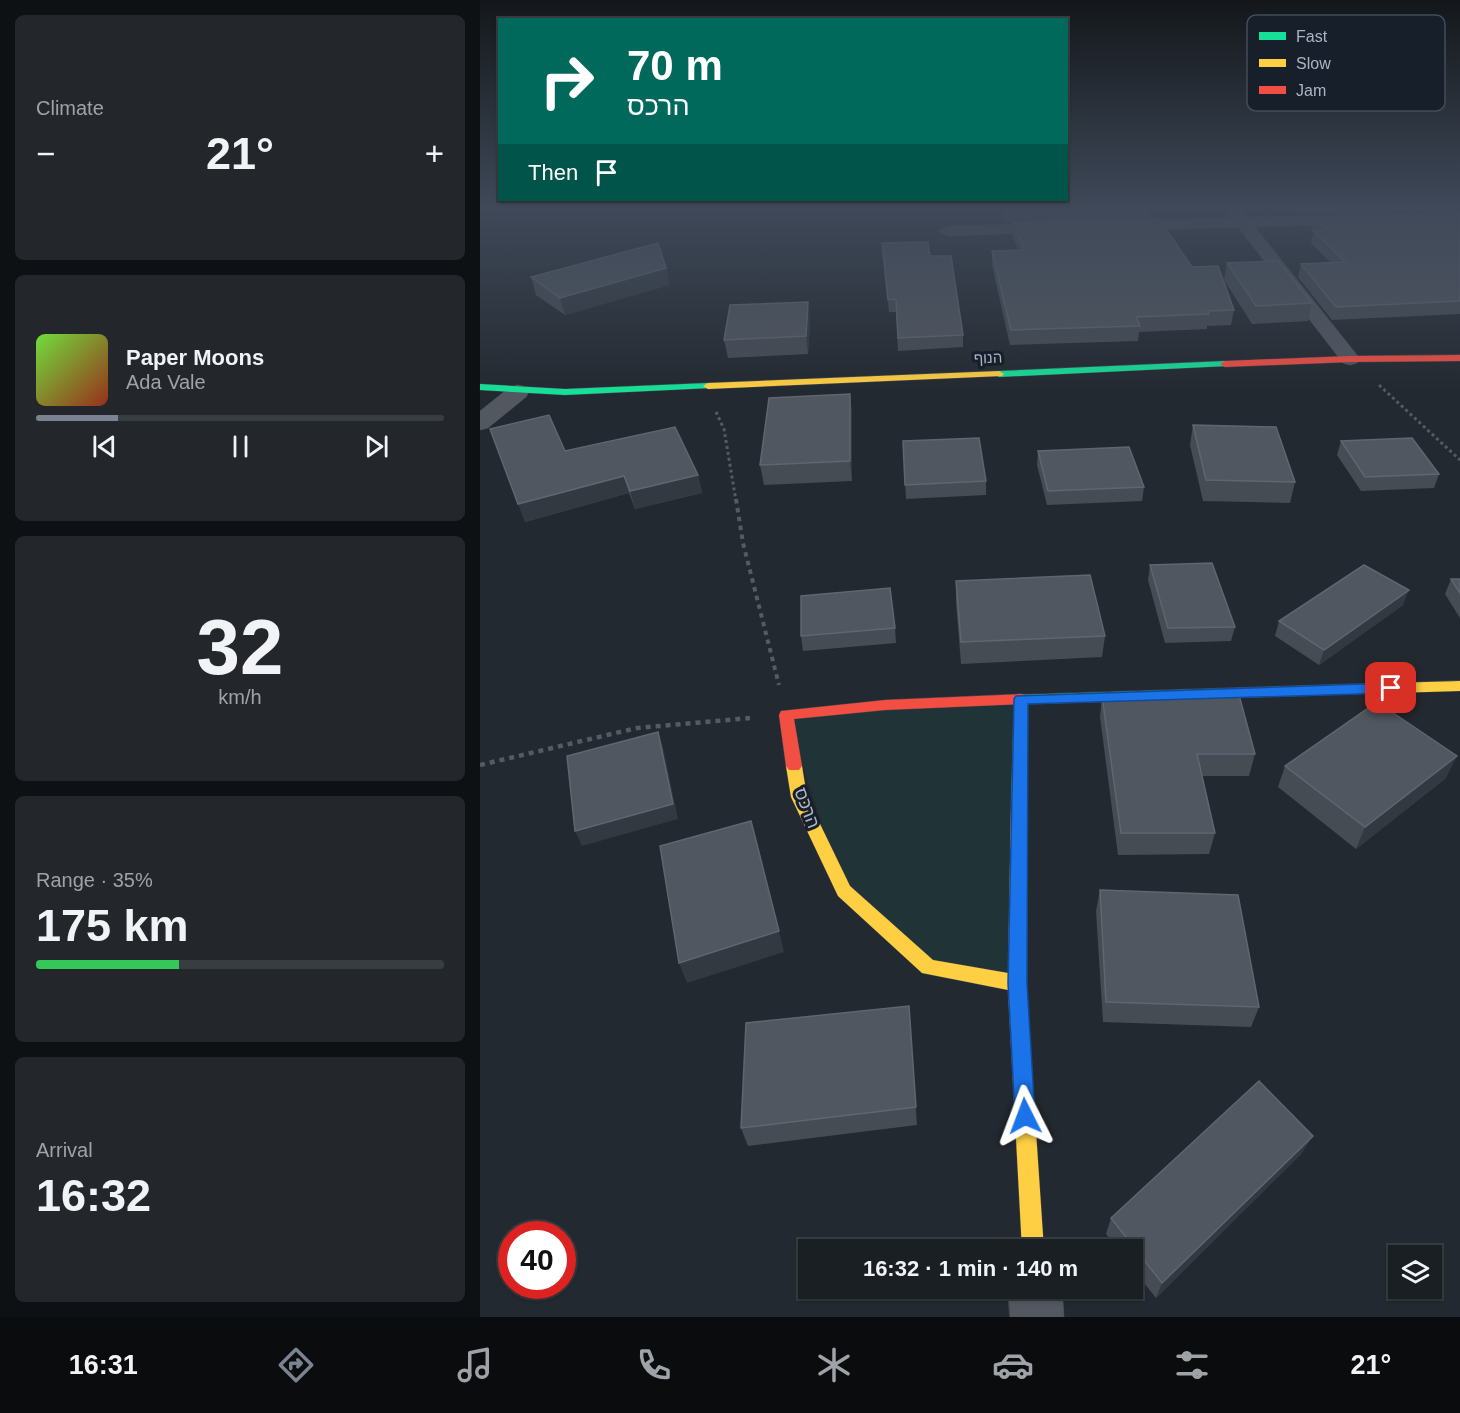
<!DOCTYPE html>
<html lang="en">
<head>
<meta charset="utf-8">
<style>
	:root { --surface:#1a1f24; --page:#23272c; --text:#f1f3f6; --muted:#9fa2a6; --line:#383d41; --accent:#7b8390 }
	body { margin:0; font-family:Helvetica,Heebo,sans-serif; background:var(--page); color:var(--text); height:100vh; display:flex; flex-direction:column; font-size:22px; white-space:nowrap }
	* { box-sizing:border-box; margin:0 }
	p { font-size:20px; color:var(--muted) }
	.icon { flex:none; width:33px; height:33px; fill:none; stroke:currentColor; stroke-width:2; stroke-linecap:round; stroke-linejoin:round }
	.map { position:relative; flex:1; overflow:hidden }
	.sheet { display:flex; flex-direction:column; gap:15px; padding:15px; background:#0e1114; width:480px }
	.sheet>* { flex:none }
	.hud { position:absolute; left:18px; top:18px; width:570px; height:183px; border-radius:0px; box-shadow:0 2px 4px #0004,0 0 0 2px var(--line); background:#00695c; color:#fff; overflow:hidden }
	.tools { position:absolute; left:908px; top:1245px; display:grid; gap:12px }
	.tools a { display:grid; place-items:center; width:54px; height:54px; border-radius:0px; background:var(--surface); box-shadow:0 2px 4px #0004,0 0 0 2px var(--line); font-size:30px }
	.speed { position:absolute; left:18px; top:1221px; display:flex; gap:12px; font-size:30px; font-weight:700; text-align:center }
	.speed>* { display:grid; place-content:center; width:78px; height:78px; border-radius:50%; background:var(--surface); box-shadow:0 2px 4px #0004,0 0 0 2px var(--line); line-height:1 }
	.speed .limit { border:9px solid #d22; background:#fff; color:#111 }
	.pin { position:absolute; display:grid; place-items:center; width:51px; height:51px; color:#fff; margin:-26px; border-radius:12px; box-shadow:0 3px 9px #0006 }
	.me { position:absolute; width:66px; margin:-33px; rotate:357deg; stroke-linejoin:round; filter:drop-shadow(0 0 4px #0008) }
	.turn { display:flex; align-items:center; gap:21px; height:126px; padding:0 30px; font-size:27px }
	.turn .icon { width:78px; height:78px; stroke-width:2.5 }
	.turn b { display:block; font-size:42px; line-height:51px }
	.then { display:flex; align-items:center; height:57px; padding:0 30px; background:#0003; gap:12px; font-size:22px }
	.big { font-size:45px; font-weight:700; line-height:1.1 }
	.sheet .tile { flex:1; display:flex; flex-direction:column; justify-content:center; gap:9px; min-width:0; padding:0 21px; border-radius:9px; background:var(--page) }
	.sheet .dial { align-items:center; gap:0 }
	.dial b { font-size:78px; line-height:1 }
	.song { display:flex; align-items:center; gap:18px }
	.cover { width:72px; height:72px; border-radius:9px; background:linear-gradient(135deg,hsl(100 70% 55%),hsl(10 70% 35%)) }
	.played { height:6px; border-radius:3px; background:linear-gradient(90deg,var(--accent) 20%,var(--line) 20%) }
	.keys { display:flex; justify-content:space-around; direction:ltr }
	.heat { display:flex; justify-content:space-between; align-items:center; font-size:33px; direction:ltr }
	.charge { height:9px; border-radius:4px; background:linear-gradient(90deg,#34c759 35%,var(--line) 0) }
	.trip { position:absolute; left:318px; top:1239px; width:345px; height:60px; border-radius:0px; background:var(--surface); box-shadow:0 2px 4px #0004,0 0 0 2px var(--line); font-weight:700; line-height:60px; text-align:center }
	.menu { display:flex; height:96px; justify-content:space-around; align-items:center; background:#0a0c0e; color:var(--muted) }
	.menu .icon { width:42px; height:42px }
	.menu .active { color:var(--accent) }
	.menu b { font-size:27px; color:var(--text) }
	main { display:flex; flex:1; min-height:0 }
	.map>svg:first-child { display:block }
	.green { fill:#203336 }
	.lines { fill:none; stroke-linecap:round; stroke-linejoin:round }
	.street-casing { stroke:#40454d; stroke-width:1 }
	.fast-casing { stroke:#40454d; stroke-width:1 }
	.slow-casing { stroke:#40454d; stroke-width:1 }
	.jam-casing { stroke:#40454d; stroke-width:1 }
	.path-far2 { stroke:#555b61; stroke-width:3; stroke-dasharray:3 3; stroke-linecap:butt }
	.path-far1 { stroke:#555b61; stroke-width:4; stroke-dasharray:4.5 4.5; stroke-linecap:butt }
	.path { stroke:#555b61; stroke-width:4.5; stroke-dasharray:5 5; stroke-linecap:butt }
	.street { fill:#525760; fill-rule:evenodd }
	.fast { fill:#16e098; fill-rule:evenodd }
	.slow { fill:#ffcf43; fill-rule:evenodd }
	.jam { fill:#f24e42; fill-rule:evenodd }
	.wall { fill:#464c54 }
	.shaded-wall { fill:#333941 }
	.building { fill:#515760; stroke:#5f6670; stroke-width:1.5 }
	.route { fill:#1a73e8; stroke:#114b97; stroke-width:1.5 }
	.labels { text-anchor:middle; stroke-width:6; stroke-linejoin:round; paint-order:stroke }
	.far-street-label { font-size:15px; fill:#abb4c4; stroke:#171f2a }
	.street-label { font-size:18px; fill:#abb4c4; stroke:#171f2a }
	.key { fill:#171f2a; stroke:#434c58; stroke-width:1.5 }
	.key-label { font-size:16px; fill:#abb4c4 }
</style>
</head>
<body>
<main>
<section class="sheet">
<div class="tile"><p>Climate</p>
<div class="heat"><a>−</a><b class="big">21°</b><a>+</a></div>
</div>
<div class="tile">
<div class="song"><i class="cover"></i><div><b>Paper Moons</b><p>Ada Vale</p></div></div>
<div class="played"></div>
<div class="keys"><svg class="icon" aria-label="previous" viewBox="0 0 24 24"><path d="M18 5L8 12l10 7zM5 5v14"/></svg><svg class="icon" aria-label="pause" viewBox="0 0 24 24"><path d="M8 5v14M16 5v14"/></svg><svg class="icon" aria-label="next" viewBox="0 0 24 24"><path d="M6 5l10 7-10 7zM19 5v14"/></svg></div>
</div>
<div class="tile dial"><b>32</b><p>km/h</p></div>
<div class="tile"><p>Range · 35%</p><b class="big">175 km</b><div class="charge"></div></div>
<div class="tile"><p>Arrival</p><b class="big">16:32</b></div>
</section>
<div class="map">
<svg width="980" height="1317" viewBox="0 0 980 1317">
	<rect width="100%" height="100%" fill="#232930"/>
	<polygon class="green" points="541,699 537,983 448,967 364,891 306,715"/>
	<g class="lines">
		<g class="street-casing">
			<g id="street">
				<polygon points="748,208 760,208 767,217 880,216 882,219 874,224 775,227 877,355 881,359 877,363 870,365 863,363 758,227 639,231 631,226 639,221 751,218 746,211"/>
				<polygon points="574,223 580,224 582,228 580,232 467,236 459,231 467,226"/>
				<polygon points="38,385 46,387 49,392 46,397 8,428 0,430 0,411 30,387"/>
				<polygon points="528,1288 582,1288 584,1317 530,1317"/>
			</g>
		</g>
		<g class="fast-casing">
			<g id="fast">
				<polygon points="745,361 750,364 748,366 519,377 514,374 519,371"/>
				<polygon points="228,383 231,384 231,388 85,395 0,390 0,384 85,389"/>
				<polygon points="879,684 886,689 879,694 548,704 547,807 545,811 539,813 533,811 531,807 534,699 536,695"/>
			</g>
		</g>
		<g class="slow-casing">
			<g id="slow">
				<polygon points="519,371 524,374 522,376 228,389 223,386 228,383"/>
				<polygon points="980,681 980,691 879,694 872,689 879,684"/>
				<polygon points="314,760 319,762 322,766 327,797 370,886 453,960 528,973 531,807 533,803 539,801 545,803 547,807 546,983 564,1250 542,1250 528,990 442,973 358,896 311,797 306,766 309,762"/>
			</g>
		</g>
		<g class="jam-casing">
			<g id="jam">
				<polygon points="980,355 980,361 870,362 745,367 740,364 745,361 870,356"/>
				<polygon points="541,694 546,695 548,699 546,703 541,704 405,710 314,719 322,766 319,770 309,770 306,766 299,715 301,711 405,700"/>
			</g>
		</g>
		<g class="path-far2">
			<polyline points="899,385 980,460"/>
			<polyline points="236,412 244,429 256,501"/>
		</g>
		<polyline class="path-far1" points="256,499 263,543 299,685"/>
		<polyline class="path" points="0,765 157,728 270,718"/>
		<use href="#street" class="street"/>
		<use href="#fast" class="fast"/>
		<use href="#slow" class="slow"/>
		<use href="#jam" class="jam"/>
	</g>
	<g class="wall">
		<polygon points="521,208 669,208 668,218 526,222"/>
		<polygon points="810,208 980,208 980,210 816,214"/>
		<polygon points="980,213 980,314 852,320 818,277 821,264 851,263 831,243 834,232 831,229 833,217"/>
		<polygon points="533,223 712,267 754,310 751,325 727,326 727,329 659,332 658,341 530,345 512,265 512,251 538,250 532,236"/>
		<polygon points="402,243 483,335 483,347 418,351 416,312 409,312"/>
		<polygon points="747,263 832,303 828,321 772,324 744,280"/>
		<polygon points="186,268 189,285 85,315 56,295 51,277"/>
		<polygon points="330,320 328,354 248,358 244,340"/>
		<polygon points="370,394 372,414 372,481 284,485 280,465"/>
		<polygon points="713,425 815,482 810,503 723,501 710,445"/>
		<polygon points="423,441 506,481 506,495 426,499"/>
		<polygon points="861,441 959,474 954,488 881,491 857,455"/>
		<polygon points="85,451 218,475 222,493 155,509 149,493 45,522"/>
		<polygon points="558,451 664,487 662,501 567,505 557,465"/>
		<polygon points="670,565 755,627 751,641 685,643 668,580"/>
		<polygon points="971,579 980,579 980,618 965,594"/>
		<polygon points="476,581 625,636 622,657 481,664 476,602"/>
		<polygon points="923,605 839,665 795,636 799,621"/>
		<polygon points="415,628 416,643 323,651 321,636"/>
		<polygon points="622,696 775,754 769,776 722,776 735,833 729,854 638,855 620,717"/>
		<polygon points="805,766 966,778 876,849 798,787"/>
		<polygon points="620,890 779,1007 771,1027 623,1022 616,911"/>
		<polygon points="429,1006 437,1125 268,1146 261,1128"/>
		<polygon points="822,1153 676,1298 652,1268 652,1250 638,1250 626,1234 631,1218"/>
	</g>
	<g class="shaded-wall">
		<polygon points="186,268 189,285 85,315 80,298"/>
		<polygon points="328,302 330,320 328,354 326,336"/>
		<polygon points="370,394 372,414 372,481 370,461"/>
		<polygon points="218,475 222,493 155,509 150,491"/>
		<polygon points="144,476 149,493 45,522 38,504"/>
		<polygon points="929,590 923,605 839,665 844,650"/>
		<polygon points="178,732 183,747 198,819 102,846 95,831"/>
		<polygon points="977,756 966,778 876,849 885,827"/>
		<polygon points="299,931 304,952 207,983 199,963"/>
		<polygon points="833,1136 822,1153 676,1298 682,1283"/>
	</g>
	<g class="building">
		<polygon points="526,208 635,208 527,211"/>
		<polygon points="980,213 980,301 856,307 821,264 865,262 834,231 847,230 833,217"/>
		<polygon points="679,219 712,267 738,266 754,310 728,311 729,314 656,317 660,326 531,330 512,251 544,250 533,223"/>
		<polygon points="448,242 450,256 471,256 483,335 418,338 416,299 408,300 402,243"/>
		<polygon points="178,243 186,268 80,298 51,277"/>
		<polygon points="798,261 832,303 776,306 747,263"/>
		<polygon points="328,302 326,336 244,340 250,305"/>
		<polygon points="370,394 370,461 280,465 289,398"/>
		<polygon points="69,415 85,451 195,427 218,475 150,491 144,476 38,504 10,429"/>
		<polygon points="713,425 796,427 815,482 726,480"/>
		<polygon points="499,438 506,481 425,485 423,441"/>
		<polygon points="932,438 959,474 885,477 861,441"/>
		<polygon points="649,447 664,487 568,491 558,451"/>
		<polygon points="732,563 755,627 688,628 670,565"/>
		<polygon points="884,565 929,590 844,650 799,621"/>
		<polygon points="610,575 625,636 481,642 476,581"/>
		<polygon points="971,579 980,579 980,593"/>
		<polygon points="410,588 415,628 321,636 321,596"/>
		<polygon points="759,695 775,754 717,754 735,833 641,833 622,696"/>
		<polygon points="897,702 977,756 885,827 805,766"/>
		<polygon points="178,732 193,804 95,831 87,756"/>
		<polygon points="271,821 299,931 199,963 180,846"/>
		<polygon points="620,890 758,895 779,1007 626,1002"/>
		<polygon points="429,1006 436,1107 261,1128 266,1023"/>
		<polygon points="779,1081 833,1136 682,1283 631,1218"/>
	</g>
	<linearGradient id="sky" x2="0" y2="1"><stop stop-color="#13171a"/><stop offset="0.53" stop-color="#3f4959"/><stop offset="1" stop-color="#3f4959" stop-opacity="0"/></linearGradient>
	<rect width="980" height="392" fill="url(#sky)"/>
	<polygon class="route" points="911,683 918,688 911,693 548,704 547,983 555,1116 552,1123 545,1126 538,1123 535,1116 528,983 534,699 536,696"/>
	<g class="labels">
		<g class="far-street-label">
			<text transform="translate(508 358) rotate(-2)" y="5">הנוף</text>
		</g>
		<g class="street-label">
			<text transform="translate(327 808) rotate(69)" y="6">הרכס</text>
		</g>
	</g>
	<rect x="767" y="15" width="198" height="96" rx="9" class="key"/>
	<rect x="779" y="32" width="27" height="8" fill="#16e098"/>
	<rect x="779" y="59" width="27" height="8" fill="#ffcf43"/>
	<rect x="779" y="86" width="27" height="8" fill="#f24e42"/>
	<g class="key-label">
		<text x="816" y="42">Fast</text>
		<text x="816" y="69">Slow</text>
		<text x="816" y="96">Jam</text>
	</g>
</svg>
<div class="tools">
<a><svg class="icon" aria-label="layers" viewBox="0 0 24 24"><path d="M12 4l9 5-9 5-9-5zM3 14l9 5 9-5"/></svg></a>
</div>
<div class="speed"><div class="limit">40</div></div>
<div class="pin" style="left:911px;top:688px;background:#d93025"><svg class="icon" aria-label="arrive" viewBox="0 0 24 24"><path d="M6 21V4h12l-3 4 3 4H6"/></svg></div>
<svg class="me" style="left:545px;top:1116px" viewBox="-20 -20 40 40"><path d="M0-17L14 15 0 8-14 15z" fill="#1a73e8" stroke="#fff" stroke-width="4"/></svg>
<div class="trip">16:32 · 1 min · 140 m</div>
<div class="hud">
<div class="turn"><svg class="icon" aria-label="right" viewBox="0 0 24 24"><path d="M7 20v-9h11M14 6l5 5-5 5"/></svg><div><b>70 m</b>הרכס</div></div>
<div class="then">Then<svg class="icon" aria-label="arrive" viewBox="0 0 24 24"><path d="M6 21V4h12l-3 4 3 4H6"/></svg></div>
</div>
</div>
</main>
<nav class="menu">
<b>16:31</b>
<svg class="icon active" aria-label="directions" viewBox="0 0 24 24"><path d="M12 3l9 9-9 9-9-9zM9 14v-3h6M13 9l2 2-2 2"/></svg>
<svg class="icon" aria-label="music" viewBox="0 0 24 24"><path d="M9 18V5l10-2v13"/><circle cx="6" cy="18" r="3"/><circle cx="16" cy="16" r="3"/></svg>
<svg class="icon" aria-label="phone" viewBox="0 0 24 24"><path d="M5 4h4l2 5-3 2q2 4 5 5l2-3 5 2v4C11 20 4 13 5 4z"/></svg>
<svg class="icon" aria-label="climate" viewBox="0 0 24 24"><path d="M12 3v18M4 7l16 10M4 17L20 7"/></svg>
<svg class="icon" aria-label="car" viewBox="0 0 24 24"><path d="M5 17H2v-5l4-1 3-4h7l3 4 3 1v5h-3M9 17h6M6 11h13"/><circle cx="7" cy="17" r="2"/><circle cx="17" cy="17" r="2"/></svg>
<svg class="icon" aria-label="filters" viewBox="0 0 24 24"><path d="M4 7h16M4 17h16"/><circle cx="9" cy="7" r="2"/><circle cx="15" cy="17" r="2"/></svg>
<b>21°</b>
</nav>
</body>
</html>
